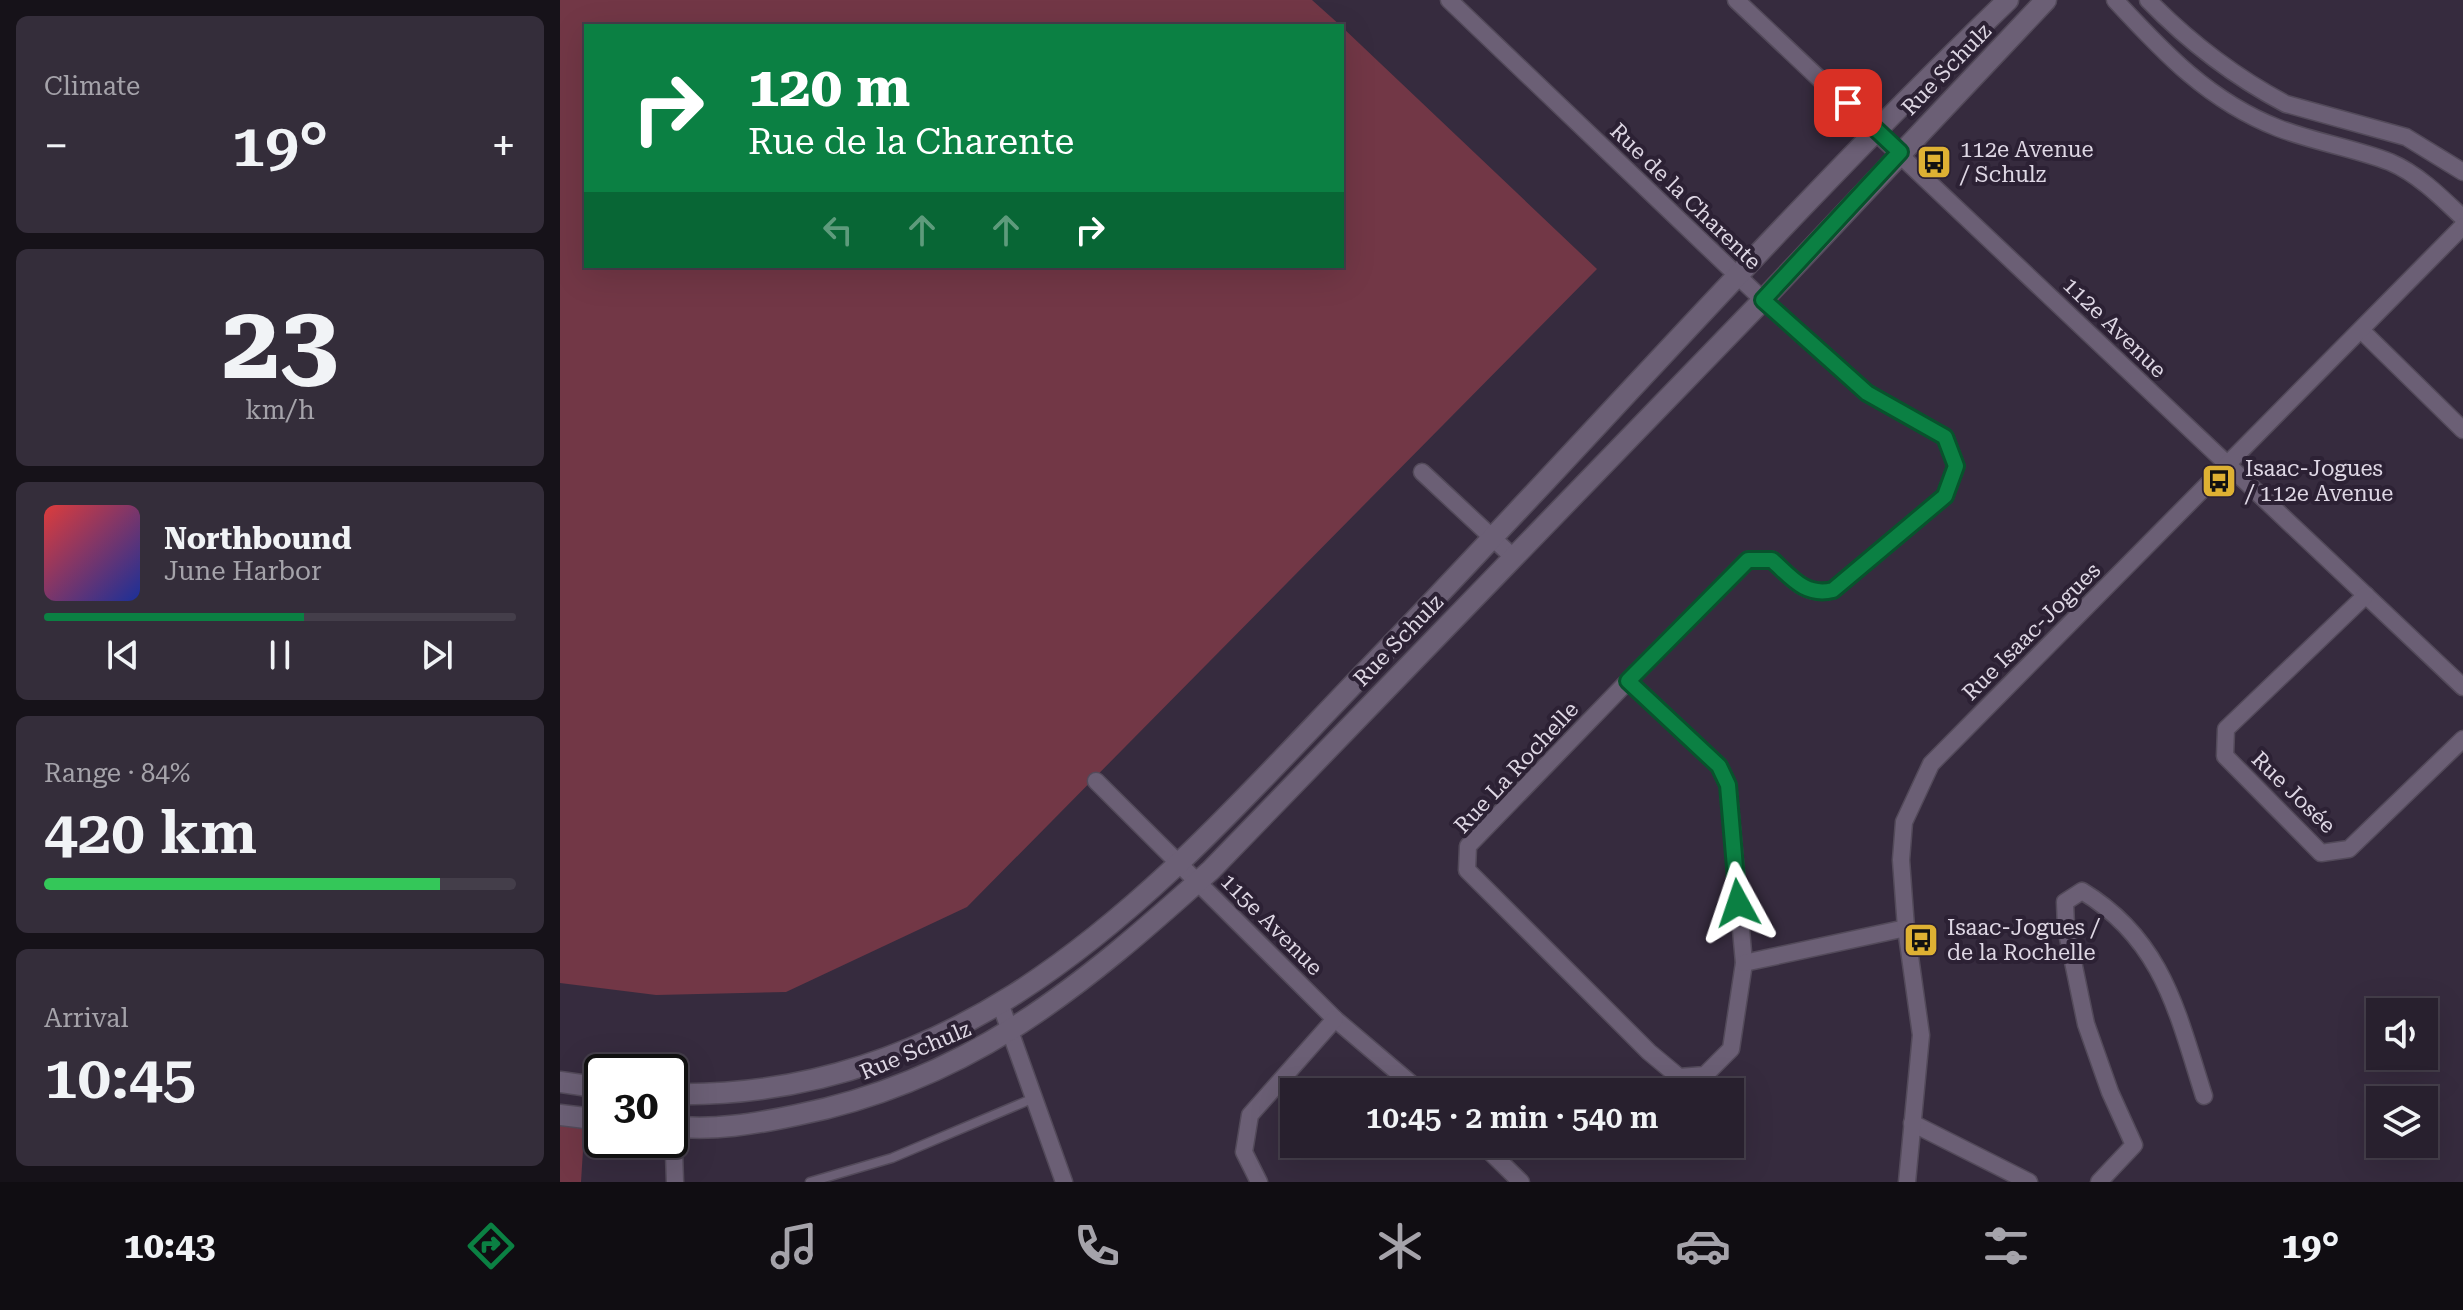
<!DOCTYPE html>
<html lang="en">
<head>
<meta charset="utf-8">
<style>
	:root { --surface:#28202e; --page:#342d3a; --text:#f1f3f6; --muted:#a5a3aa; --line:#443e4a; --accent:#0b8043 }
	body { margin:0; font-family:"Roboto Serif",serif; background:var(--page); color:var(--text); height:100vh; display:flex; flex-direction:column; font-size:30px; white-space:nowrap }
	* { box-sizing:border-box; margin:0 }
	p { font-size:26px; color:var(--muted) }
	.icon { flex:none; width:44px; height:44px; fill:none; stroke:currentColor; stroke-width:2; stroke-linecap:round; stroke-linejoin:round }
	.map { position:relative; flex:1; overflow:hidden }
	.side { display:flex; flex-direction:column; gap:16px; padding:16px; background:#161219; width:560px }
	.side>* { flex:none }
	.guide { position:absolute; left:24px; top:24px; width:760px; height:244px; border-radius:0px; box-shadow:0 8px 32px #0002,0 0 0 2px var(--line); background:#0b8043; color:#fff; overflow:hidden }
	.fabs { position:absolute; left:1806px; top:998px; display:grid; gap:16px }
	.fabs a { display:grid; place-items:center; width:72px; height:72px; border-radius:0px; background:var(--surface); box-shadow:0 8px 32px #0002,0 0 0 2px var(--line); font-size:40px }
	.speed { position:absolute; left:24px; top:1054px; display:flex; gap:16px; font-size:40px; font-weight:700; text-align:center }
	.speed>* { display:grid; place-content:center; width:104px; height:104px; border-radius:50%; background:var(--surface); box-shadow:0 8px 32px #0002,0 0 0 2px var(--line); line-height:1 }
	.speed .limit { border:4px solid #111; border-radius:12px; background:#fff; color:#111 }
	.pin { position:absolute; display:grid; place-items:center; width:68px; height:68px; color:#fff; margin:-34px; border-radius:16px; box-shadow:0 4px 12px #0006 }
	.me { position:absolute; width:88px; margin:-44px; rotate:355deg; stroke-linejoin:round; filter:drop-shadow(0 0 6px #0008) }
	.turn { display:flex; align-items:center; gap:28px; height:168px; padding:0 32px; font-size:36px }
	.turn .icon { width:104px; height:104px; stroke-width:2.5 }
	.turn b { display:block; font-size:56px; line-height:68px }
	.lanes { display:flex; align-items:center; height:76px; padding:0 32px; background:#0003; justify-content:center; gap:40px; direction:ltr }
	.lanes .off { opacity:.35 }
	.big { font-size:60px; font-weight:600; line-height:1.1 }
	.side .widget { flex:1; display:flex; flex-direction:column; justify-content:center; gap:12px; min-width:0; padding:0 28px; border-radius:12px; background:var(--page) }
	.side .dial { align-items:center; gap:0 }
	.dial b { font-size:104px; line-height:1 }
	.song { display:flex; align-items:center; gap:24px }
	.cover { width:96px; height:96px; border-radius:12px; background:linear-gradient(135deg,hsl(0 70% 55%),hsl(230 70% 35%)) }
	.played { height:8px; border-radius:4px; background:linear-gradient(90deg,var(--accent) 55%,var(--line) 55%) }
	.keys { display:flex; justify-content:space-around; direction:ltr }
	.heat { display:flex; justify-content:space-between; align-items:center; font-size:44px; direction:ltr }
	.charge { height:12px; border-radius:6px; background:linear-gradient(90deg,#34c759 84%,var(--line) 0) }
	.trip { position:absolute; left:720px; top:1078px; width:464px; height:80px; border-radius:0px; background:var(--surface); box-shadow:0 8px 32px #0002,0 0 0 2px var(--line); font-weight:600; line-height:80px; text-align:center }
	.tabs { display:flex; height:128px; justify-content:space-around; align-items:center; background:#100d12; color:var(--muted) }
	.tabs .icon { width:56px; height:56px }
	.tabs .current { color:var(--accent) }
	.tabs b { font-size:36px; color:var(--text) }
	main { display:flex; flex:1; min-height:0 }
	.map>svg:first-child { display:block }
	.green { fill:#723746 }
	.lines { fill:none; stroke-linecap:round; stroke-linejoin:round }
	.service-casing { stroke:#534a5a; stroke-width:11 }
	.minor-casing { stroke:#534a5a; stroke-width:19 }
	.tertiary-casing { stroke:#534a5a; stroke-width:23 }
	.path { stroke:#6a6172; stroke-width:3; stroke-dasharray:4 4; stroke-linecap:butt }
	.service { stroke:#6b5f75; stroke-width:8 }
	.minor { stroke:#6b5f75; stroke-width:16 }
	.tertiary { stroke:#6b5f75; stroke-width:20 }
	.route-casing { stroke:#07532c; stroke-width:20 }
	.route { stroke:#0b8043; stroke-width:14 }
	.labels { text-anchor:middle; stroke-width:8; stroke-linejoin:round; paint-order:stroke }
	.street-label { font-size:22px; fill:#ded7e4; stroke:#2c2134 }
	.poi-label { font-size:22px; fill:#ded7e4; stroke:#2c2134; text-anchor:start }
</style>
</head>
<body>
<main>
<section class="side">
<div class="widget"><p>Climate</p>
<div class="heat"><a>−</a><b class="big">19°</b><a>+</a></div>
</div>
<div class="widget dial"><b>23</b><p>km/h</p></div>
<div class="widget">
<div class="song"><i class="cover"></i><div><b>Northbound</b><p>June Harbor</p></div></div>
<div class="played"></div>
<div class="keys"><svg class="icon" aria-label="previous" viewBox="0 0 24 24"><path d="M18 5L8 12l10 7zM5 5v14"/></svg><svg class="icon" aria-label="pause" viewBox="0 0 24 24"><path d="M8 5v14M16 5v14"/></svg><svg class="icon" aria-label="next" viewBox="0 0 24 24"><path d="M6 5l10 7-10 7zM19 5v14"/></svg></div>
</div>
<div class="widget"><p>Range · 84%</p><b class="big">420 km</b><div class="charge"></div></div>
<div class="widget"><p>Arrival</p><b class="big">10:45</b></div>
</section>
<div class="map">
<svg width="1903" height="1182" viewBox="0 0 1903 1182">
	<rect width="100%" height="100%" fill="#362b3e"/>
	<g class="green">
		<polygon points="0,0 752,0 781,26 26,26 26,266 782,266 782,27 1037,269 407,907 226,992 96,995 0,983"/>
		<polygon points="0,1115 25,1119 21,1182 0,1182"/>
	</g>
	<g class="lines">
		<g class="service-casing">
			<polyline id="service" points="250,1182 332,1158 474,1098"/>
		</g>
		<g class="minor-casing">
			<g id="minor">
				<path d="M889,0L1203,300L1307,393L1385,437L1396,466L1385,496L1273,590C1245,597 1231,577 1212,560H1188L1068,681"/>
				<polyline points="1176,0 1903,687"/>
				<path d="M1555,0C1604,53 1649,101 1718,128C1754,142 1794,148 1830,162C1858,174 1881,197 1903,218"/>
				<path d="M1588,0C1630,43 1673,76 1726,104L1846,137L1903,172"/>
				<polyline points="1802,331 1903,430"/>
				<polyline points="862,472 952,556"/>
				<polyline points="1806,595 1666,729 1665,756 1761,853 1789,849 1903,739"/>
				<polygon points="1068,681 1159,766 1168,785 1184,963 1171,1049 1145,1075 1119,1077 1089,1052 907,870 908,846"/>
				<polyline points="536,781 775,1019 861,1092"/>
				<polyline points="1184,963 1346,928"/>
				<polyline points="440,1003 504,1182"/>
				<polyline points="112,1094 115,1182"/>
				<polyline points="1352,1123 1469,1182"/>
				<polyline points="922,1144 961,1182"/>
				<polyline points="699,1182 684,1152 690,1115 775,1019"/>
				<polyline points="1347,1182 1361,1035 1346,928 1341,860 1344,822 1371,764 1903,226"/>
				<path d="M1539,1182L1574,1145L1550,1092L1526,1024L1506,928L1505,902L1522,891C1603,940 1617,1012 1644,1096"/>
			</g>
		</g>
		<g class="tertiary-casing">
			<g id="tertiary">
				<polyline points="0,1082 42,1088"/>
				<path d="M110,1094C234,1097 350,1060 455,994C590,908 698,783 808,669C1022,447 1226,214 1448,0"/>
				<polyline points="0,1115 42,1120"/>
				<path d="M110,1126C153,1131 195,1124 237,1115C412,1080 523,985 651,870L1203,300L1486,0"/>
			</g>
		</g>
		<polyline class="path" points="1291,86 1316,107"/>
		<use href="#service" class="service"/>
		<use href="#minor" class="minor"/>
		<use href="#tertiary" class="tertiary"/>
	</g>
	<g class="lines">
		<g class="route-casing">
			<path id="route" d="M1178,903L1168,785L1159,766L1068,681L1188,560H1212C1231,577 1245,597 1273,590L1385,496L1396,466L1385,437L1307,393L1203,300L1340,152L1288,103"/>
		</g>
		<use href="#route" class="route"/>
	</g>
	<defs>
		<g id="bus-square" transform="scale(1.8)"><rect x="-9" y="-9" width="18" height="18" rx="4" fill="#deb133" stroke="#2c2134"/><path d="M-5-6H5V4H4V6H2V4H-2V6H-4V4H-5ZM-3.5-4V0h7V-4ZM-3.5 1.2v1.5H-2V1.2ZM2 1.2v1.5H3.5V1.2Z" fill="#111"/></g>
	</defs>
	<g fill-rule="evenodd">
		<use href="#bus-square" x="1374" y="162"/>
		<use href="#bus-square" x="1659" y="481"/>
		<use href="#bus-square" x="1361" y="940"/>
	</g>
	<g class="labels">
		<g class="street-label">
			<text transform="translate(1386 69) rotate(-46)" y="8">Rue Schulz</text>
			<text transform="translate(1126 196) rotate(44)" y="8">Rue de la Charente</text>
			<text transform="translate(1555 327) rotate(44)" y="8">112e Avenue</text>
			<text transform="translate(1471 631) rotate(-45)" y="8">Rue Isaac-Jogues</text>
			<text transform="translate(838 640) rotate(-46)" y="8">Rue Schulz</text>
			<text transform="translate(956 767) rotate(-47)" y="8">Rue La Rochelle</text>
			<text transform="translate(1734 792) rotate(44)" y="8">Rue Josée</text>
			<text transform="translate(712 924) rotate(45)" y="8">115e Avenue</text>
			<text transform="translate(355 1050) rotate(-23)" y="8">Rue Schulz</text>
		</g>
		<g class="poi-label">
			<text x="1400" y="157">112e Avenue<tspan x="1400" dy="25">/ Schulz</tspan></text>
			<text x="1685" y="476">Isaac-Jogues<tspan x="1685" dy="25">/ 112e Avenue</tspan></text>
			<text x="1387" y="935">Isaac-Jogues /<tspan x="1387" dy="25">de la Rochelle</tspan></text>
		</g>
	</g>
</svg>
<div class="fabs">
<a><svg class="icon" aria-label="sound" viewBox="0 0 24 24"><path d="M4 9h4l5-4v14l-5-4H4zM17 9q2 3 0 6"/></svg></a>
<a><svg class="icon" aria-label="layers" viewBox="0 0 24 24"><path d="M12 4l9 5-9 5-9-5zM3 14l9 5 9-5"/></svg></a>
</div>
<div class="speed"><div class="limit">30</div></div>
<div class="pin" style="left:1288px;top:103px;background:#d93025"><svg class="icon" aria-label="arrive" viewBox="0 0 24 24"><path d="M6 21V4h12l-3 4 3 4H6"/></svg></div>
<svg class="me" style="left:1178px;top:903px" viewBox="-20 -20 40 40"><path d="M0-17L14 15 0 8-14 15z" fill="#0b8043" stroke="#fff" stroke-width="4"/></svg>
<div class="trip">10:45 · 2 min · 540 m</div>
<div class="guide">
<div class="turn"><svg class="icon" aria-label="right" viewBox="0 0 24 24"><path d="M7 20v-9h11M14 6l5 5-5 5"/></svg><div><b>120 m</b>Rue de la Charente</div></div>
<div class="lanes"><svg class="icon off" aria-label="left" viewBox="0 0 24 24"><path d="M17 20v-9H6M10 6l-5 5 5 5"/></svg><svg class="icon off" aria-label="ahead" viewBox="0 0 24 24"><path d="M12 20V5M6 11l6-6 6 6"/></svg><svg class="icon off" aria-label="ahead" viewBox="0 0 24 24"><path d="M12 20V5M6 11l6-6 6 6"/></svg><svg class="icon" aria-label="right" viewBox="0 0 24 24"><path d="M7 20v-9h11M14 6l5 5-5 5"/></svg></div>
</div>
</div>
</main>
<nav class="tabs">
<b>10:43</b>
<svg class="icon current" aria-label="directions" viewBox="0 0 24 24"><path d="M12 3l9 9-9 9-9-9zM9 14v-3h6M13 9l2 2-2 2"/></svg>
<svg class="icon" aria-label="music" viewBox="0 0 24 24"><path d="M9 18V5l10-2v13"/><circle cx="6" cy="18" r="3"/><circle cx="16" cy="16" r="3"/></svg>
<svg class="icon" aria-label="phone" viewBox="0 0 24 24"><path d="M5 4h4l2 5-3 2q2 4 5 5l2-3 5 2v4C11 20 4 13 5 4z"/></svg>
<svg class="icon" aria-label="climate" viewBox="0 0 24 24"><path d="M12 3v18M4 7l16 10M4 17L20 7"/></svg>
<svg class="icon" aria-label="car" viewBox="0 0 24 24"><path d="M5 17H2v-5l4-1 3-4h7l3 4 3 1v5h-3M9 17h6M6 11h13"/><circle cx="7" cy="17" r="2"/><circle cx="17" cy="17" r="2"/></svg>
<svg class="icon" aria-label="filters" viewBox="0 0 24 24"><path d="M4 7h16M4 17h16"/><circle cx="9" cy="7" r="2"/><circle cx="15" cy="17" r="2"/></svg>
<b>19°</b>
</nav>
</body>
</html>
